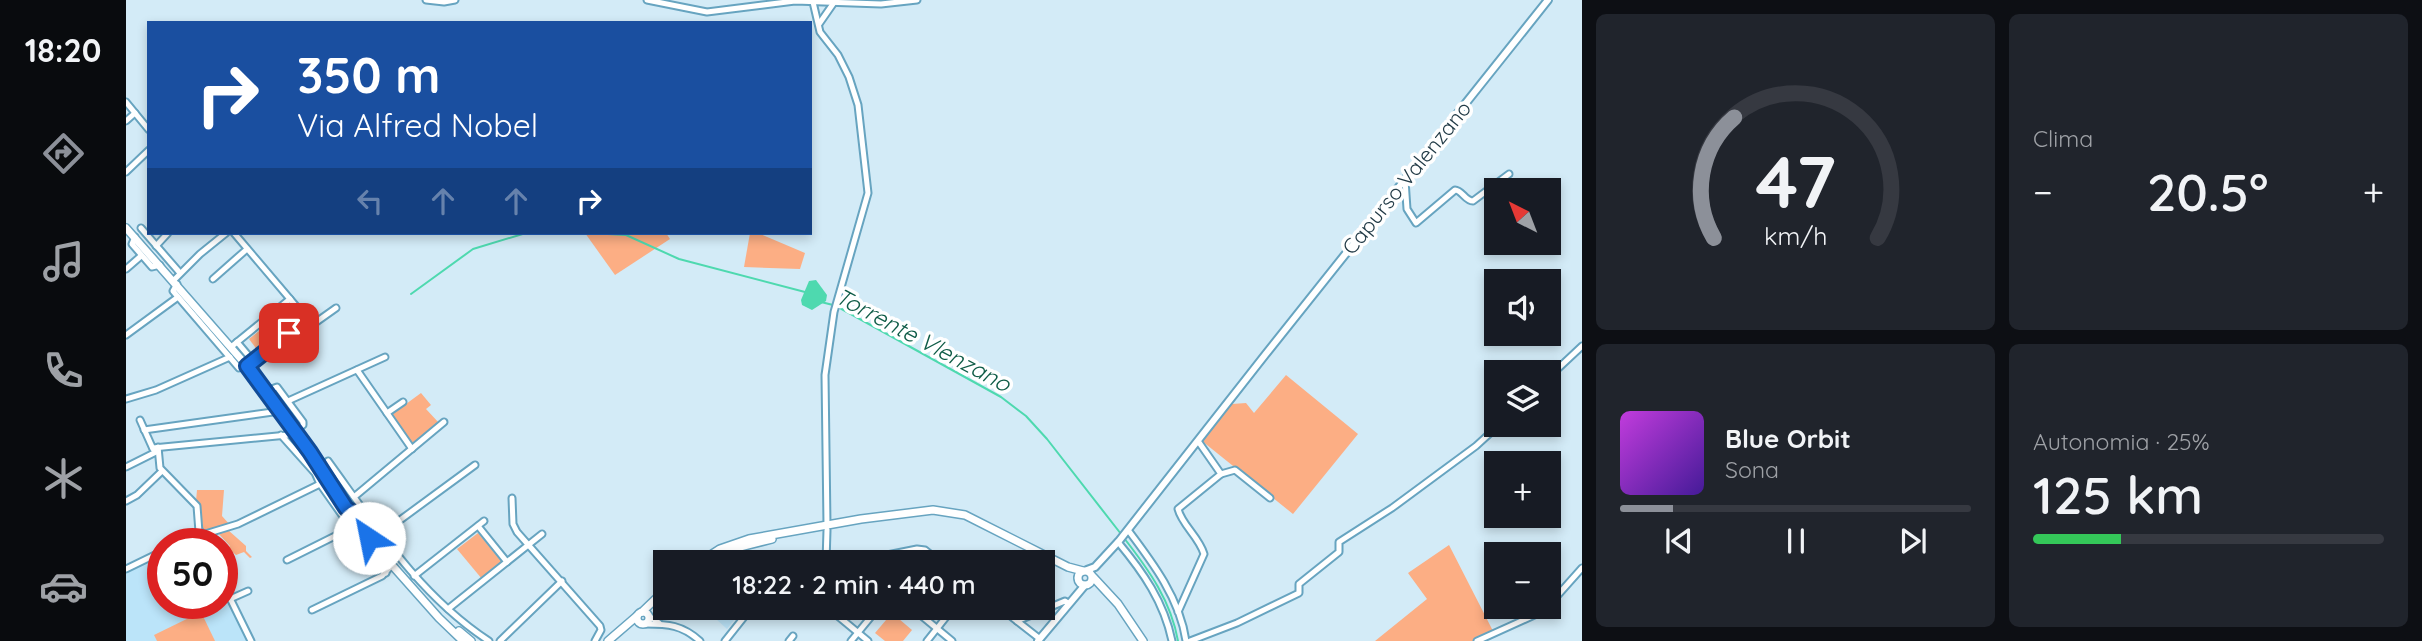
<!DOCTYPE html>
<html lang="it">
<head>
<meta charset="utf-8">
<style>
	:root { --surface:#171b24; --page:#20242c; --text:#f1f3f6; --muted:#9ea1a6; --line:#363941; --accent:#8c9099 }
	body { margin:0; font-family:Quicksand,sans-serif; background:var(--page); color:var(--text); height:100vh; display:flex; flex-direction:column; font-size:26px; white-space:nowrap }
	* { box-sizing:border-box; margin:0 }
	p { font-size:23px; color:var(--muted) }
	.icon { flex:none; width:38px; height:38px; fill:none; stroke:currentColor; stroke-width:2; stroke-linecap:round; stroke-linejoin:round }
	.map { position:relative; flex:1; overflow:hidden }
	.sheet { display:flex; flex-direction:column; gap:14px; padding:14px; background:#0d0f14; width:840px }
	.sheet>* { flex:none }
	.hud { position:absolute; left:21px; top:21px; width:665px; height:214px; border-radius:0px; box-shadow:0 4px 10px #0003; background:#1a4fa0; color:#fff; overflow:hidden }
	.needle { width:46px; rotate:318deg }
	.buttons { position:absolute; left:1358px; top:178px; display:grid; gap:14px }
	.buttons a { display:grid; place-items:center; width:77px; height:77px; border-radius:0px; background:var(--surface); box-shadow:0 4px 10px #0003; font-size:35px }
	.speed { position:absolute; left:21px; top:528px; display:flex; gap:14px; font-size:35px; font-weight:700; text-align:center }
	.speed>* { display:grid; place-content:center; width:91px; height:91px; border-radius:50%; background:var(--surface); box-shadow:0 4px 10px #0003; line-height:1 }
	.speed .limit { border:10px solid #d22; background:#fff; color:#111 }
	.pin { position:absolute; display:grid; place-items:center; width:60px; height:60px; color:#fff; margin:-30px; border-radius:14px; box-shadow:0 4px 10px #0006 }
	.me { position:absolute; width:77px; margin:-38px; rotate:326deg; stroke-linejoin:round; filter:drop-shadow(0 0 5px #0008) }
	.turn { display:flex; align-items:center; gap:24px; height:147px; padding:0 35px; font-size:32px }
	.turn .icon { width:91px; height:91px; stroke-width:2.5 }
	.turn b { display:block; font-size:49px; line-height:60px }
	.lanes { display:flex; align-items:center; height:66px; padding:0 35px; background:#0003; justify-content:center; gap:35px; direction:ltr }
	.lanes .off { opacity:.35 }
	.big { font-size:52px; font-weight:600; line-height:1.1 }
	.sheet .card { flex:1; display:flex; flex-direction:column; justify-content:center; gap:10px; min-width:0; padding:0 24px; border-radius:10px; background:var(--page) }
	.sheet .dial { align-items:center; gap:0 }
	.dial svg { height:182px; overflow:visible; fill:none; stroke:var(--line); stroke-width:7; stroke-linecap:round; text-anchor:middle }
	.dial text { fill:var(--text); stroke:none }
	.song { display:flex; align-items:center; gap:21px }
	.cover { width:84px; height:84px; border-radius:10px; background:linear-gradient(135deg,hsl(290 70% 55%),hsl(260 70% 35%)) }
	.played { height:7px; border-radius:4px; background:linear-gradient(90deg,var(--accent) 15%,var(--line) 15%) }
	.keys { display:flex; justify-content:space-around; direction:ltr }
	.heat { display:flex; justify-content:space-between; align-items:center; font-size:38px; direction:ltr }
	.charge { height:10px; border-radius:5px; background:linear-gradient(90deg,#34c759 25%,var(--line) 0) }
	.sheet .tiles { flex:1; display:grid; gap:14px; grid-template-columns:repeat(2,1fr) }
	.trip { position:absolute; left:527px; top:550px; width:402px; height:70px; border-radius:0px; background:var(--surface); box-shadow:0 4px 10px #0003; font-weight:600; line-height:70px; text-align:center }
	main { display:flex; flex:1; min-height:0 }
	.tabs { display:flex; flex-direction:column; width:126px; justify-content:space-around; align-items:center; background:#090b0e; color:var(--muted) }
	.tabs .icon { width:49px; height:49px }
	.tabs .active { color:var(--accent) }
	.tabs b { font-size:32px; color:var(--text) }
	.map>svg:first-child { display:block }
	.built { fill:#bbe4f9 }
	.green { fill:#fcae84 }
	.water { fill:#4ed9af }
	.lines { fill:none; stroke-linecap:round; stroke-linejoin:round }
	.stream { stroke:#4ed9af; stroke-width:2 }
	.minor-casing { stroke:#67a4c0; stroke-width:9 }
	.tertiary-casing { stroke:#67a4c0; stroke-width:10 }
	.secondary-casing { stroke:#67a4c0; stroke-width:10 }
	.minor { stroke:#fff; stroke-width:5 }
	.tertiary { stroke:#fff; stroke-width:6 }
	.secondary { stroke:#fff; stroke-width:7 }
	.route-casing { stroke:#114b97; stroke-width:18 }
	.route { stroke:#1a73e8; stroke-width:12 }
	.labels { text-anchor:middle; stroke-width:7; stroke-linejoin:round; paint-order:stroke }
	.street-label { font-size:21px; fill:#223b47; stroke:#fff }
	.water-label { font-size:23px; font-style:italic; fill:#0f5c47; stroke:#fff }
</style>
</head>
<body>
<main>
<nav class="tabs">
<b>18:20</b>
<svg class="icon active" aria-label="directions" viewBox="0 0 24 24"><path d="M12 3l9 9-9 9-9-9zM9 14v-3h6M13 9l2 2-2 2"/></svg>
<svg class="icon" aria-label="music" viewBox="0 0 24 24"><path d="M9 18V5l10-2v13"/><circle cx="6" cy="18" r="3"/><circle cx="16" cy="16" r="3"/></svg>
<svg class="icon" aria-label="phone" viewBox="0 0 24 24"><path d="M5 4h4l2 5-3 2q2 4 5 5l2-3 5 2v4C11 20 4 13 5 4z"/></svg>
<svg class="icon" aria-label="climate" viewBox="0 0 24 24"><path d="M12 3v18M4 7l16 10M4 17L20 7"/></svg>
<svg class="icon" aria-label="car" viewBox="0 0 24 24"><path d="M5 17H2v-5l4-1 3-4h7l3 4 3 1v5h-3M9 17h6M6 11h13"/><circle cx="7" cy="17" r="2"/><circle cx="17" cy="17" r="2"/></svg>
</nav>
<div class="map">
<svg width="1456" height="641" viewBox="0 0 1456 641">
	<rect width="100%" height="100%" fill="#d3ebf7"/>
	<g class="built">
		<polygon points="37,555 37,604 96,604 96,588 122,641 0,641 0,572"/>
		<polygon points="577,607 618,607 601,629"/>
	</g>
	<g class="green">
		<polygon points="459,233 540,233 544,239 489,275"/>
		<polygon points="624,233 632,233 679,253 674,269 618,267"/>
		<polygon points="142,324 151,336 132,351 123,339"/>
		<polygon points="1160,375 1232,434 1167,514 1076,441 1106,404 1120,403 1128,413"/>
		<polygon points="295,393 305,405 300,409 313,423 286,445 265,415"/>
		<polygon points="71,490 98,490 96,516 104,525 80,531 74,527 73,506 70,501"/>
		<polygon points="102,530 120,546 120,551 126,557 124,558 118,552 110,555 102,548 104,546 92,533"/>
		<polygon points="352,533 377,563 356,579 331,549"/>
		<polygon points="1323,545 1367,631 1349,641 1249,641 1301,599 1282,573"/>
		<polygon points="75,612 89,641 31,641 28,635"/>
		<polygon points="766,613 786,630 777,641 759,641 749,633"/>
	</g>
	<polygon class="water" points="690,280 701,295 700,301 686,310 676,305 675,300 683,281"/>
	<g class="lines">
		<g class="stream">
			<polyline points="463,233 500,235 553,259 679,292"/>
			<polyline points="285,294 347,249 400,233"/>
			<polyline points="695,302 707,305"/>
			<polyline points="712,307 875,397 900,416 921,439 995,534"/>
			<path d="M998,538C1023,570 1045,601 1052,641"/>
		</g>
		<g class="minor-casing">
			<g id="minor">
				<polyline points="300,0 318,2 329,0"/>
				<polyline points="521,0 581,12 669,1 755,4 791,0"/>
				<polyline points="687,2 694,32 712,55 723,77 732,105 742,193 708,312 699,375 701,525"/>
				<polyline points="693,24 709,1"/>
				<polyline points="0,102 23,130"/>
				<polyline points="0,121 9,113"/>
				<polyline points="0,172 23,150"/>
				<path d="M1279,180L1281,209L1290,223L1329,190C1336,190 1339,201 1347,201L1383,174"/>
				<polyline points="15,228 54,273"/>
				<polyline points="108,233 186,325 210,308"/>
				<polyline points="9,237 6,244 26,267 34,265"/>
				<polyline points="30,246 42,233"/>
				<polyline points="0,269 15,256"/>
				<polyline points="87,279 121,249"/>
				<polyline points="48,280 74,254 100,233"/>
				<polyline points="51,284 47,291 113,368 121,366 180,319"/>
				<polyline points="0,335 52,297"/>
				<polyline points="111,342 127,361"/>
				<polyline points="105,347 164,299"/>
				<polyline points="231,370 286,449"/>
				<polyline points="1423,377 1456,346"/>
				<polyline points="140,391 151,387 177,422 177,425 169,431"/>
				<polyline points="0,399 30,390 104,357"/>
				<polyline points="162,401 259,357"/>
				<polyline points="261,413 277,402"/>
				<polyline points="14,420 27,449"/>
				<polyline points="18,430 154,411"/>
				<polyline points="155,435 189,473 194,484 235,542"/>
				<polyline points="32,447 34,468 71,506 73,532"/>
				<polyline points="27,448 172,434"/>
				<path d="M202,461C250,527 294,596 363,641"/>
				<polyline points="0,467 32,451"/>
				<polyline points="1095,474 1109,470 1144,498"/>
				<polyline points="228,497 318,422"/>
				<polyline points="386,498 387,524 391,532 474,626 475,630 469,641"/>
				<polyline points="0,501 11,495 36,471"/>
				<polyline points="352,526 381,562"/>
				<path d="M1002,530C1027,563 1054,599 1060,641"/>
				<polyline points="255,534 349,465"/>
				<polyline points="76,535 73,536 72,533 75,532 76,535 112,524 194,484"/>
				<path d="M992,542C1017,572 1038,602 1046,641"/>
				<polyline points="50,544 71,534"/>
				<polyline points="247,557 260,573"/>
				<polyline points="161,560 227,527"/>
				<polyline points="700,562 701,530"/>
				<polyline points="726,562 791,549 799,550 814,562"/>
				<polyline points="0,569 37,551"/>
				<polyline points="288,576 358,521"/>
				<polyline points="96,582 125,641"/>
				<polyline points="104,599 122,591"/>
				<polyline points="1423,605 1456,568"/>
				<polyline points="701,607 742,641"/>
				<polyline points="785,607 826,641"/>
				<polyline points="873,607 914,639"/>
				<polyline points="322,609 416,534"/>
				<polyline points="186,610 256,576 265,566"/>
				<path d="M1052,612L1078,554C1073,537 1056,525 1052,509L1095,474L1072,441"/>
				<polyline points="523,616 533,623"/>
				<polyline points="891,621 939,601 942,603"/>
				<path d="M520,624C542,624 556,625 574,641"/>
				<polyline points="374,641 436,581"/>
				<polyline points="599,641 626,607"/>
				<polyline points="663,641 667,636"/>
				<polyline points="725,641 753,607"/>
				<polyline points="801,641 828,607"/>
				<polyline points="1064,641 1111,623 1173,593 1173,584 1213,552 1213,542 1266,508 1350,446 1373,425"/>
				<polyline points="1351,641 1413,613 1420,607"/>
			</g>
		</g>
		<g class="tertiary-casing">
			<g id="tertiary">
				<polyline points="961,570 969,567 993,541 1139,355 1422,0"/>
				<polyline points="912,641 959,585"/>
			</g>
		</g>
		<g class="secondary-casing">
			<g id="secondary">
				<polyline points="0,228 121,366 184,452 226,520"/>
				<circle cx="231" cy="522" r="6"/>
				<polyline points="233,528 313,618 337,641"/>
				<polyline points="588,558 606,549 646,539"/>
				<polyline points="574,562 594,549 623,539 735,519 807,510 839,515 942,567 957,571"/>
				<circle cx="959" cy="578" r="7"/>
				<polyline points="967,577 992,604 1017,641"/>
				<circle cx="517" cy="618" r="6"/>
				<polyline points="516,612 539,590"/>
				<polyline points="333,631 345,641"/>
				<polyline points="482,641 511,616"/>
			</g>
		</g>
		<use href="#minor" class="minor"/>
		<use href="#tertiary" class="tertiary"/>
		<use href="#secondary" class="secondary"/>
	</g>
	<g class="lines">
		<g class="route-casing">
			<polyline id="route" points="163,333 121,366 184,452 220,508 237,520 243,538"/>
		</g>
		<use href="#route" class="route"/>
	</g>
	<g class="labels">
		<g class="street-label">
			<text transform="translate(1281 178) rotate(-51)" y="7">Capurso Valenzano</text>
		</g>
		<g class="water-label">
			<text transform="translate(797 340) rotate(28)" y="8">Torrente Vlenzano</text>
		</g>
	</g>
</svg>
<div class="buttons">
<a><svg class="needle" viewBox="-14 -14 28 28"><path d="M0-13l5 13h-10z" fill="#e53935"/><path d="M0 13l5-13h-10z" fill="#9ea1a6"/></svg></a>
<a><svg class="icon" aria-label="sound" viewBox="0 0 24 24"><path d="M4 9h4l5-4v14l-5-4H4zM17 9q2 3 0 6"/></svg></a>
<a><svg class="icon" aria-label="layers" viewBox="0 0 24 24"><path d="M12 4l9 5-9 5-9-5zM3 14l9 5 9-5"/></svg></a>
<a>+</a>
<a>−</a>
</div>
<div class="speed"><div class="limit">50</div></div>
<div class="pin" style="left:163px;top:333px;background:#d93025"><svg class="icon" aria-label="arrive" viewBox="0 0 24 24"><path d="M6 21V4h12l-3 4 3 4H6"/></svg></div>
<svg class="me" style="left:243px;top:538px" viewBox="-20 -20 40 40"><circle r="19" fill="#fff"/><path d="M0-13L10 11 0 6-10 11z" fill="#1a73e8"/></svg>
<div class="trip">18:22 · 2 min · 440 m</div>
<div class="hud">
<div class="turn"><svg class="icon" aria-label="right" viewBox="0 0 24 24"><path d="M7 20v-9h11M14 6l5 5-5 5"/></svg><div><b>350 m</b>Via Alfred Nobel</div></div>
<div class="lanes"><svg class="icon off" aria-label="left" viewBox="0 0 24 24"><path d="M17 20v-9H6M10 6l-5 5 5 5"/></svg><svg class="icon off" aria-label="ahead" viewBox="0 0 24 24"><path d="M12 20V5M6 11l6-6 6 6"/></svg><svg class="icon off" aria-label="ahead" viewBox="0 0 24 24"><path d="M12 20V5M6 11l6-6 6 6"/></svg><svg class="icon" aria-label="right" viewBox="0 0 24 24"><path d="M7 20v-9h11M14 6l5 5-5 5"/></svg></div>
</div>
</div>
<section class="sheet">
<div class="tiles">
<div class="card dial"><svg viewBox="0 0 100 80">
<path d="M14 69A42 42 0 1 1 86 69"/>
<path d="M14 69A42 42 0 0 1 23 16" stroke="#8c9099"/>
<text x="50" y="56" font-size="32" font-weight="700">47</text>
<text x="50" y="72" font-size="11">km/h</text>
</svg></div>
<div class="card"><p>Clima</p>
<div class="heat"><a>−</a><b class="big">20.5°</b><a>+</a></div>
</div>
<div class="card">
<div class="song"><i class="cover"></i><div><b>Blue Orbit</b><p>Sona</p></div></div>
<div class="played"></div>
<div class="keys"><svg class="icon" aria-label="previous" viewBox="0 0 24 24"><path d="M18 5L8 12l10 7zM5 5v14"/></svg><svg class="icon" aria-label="pause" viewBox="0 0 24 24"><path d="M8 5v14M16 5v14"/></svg><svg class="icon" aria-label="next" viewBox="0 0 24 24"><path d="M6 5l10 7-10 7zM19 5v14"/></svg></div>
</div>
<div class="card"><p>Autonomia · 25%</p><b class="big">125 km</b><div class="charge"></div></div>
</div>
</section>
</main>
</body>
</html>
